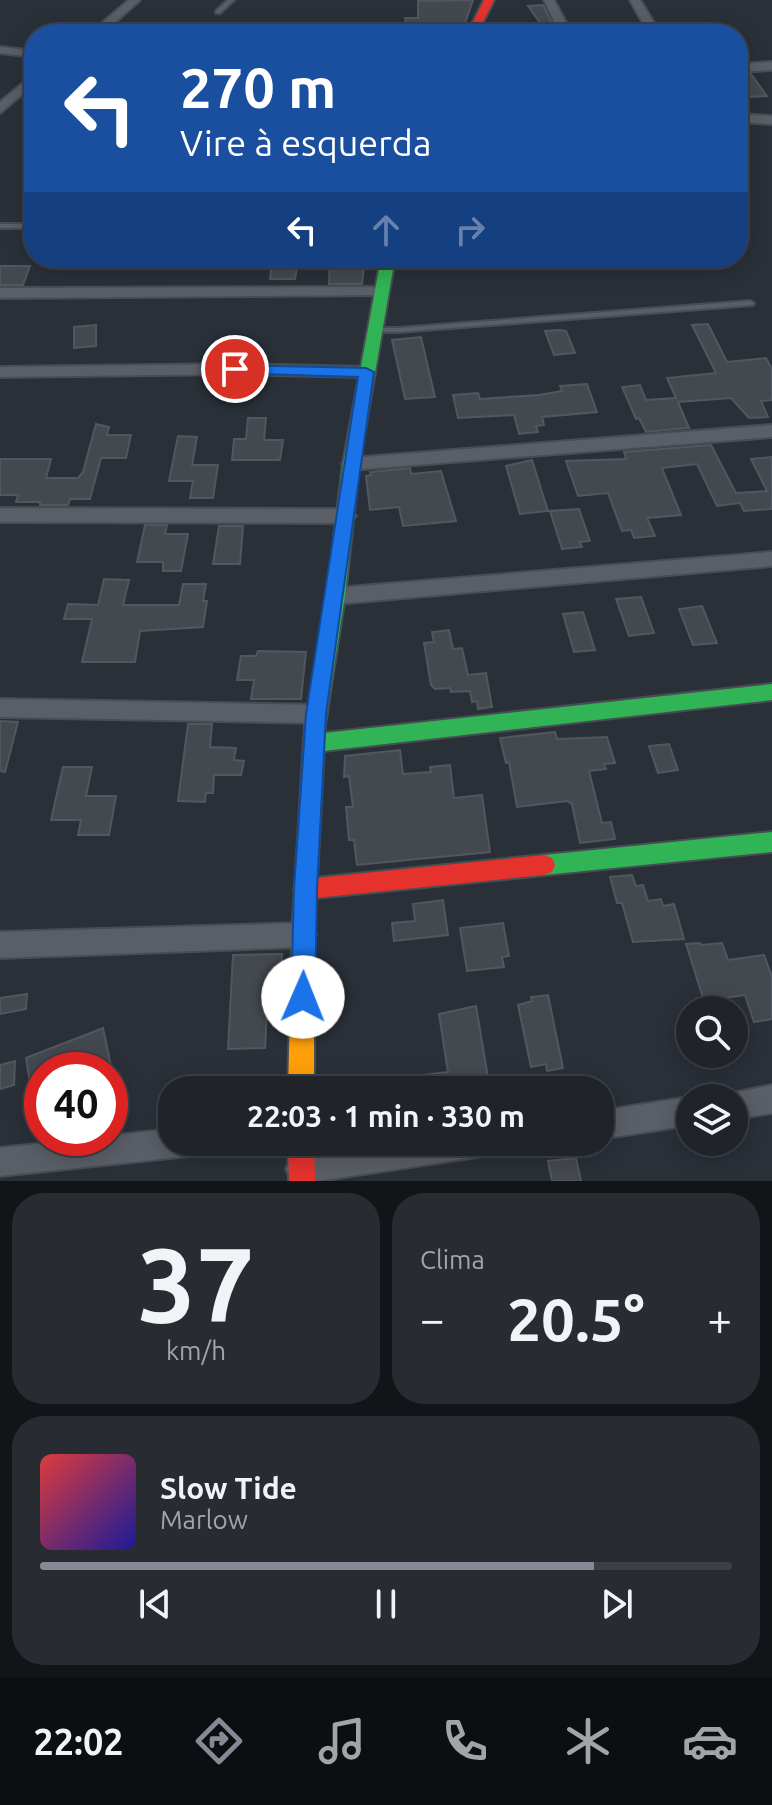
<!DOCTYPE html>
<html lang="pt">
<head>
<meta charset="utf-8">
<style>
	:root { --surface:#20242a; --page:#282c32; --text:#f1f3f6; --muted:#a2a4a8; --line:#3d4147; --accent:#848b96 }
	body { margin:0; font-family:Ubuntu,sans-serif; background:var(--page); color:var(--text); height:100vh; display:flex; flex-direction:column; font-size:30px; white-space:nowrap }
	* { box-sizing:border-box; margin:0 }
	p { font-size:26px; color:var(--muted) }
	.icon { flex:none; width:44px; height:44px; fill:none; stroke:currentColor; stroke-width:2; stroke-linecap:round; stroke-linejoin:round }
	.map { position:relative; height:1181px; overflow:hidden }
	.sheet { display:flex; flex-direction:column; gap:12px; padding:12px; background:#121417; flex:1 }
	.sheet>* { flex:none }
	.banner { position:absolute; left:24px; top:24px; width:724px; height:244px; border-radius:32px; box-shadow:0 4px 20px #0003,0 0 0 2px var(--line); background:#1a4fa0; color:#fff; overflow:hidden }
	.fabs { position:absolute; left:676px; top:996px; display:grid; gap:16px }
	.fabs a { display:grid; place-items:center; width:72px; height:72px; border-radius:50%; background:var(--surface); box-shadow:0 4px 20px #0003,0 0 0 2px var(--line); font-size:40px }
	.speed { position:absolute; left:24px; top:1052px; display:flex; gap:16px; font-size:40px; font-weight:700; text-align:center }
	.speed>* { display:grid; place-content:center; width:104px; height:104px; border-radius:50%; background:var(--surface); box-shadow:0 4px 20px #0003,0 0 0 2px var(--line); line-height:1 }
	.speed .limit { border:12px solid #d22; background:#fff; color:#111 }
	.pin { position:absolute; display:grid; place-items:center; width:68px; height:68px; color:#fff; margin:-34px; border:4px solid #fff; border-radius:50%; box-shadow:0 2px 8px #0007 }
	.me { position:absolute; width:88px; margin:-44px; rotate:1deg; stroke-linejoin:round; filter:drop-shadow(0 0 6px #0008) }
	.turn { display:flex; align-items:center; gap:28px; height:168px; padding:0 24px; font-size:36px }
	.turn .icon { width:104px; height:104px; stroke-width:2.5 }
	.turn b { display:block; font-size:56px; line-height:68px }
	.lanes { display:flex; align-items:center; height:76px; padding:0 24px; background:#0003; justify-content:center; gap:40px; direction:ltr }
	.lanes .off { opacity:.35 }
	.big { font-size:60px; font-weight:700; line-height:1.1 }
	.sheet .widget { flex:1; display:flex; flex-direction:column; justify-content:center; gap:12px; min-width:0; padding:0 28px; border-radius:32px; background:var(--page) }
	.sheet .dial { align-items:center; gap:0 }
	.dial b { font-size:104px; line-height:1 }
	.song { display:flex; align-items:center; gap:24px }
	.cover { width:96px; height:96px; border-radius:12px; background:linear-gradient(135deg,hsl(0 70% 55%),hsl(240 70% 35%)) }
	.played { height:8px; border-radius:4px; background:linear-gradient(90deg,var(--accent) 80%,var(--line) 80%) }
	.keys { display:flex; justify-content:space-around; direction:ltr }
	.heat { display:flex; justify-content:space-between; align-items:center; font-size:44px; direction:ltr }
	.sheet .tiles { flex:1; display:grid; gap:12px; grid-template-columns:1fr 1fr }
	.widget:last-child { grid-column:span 2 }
	.trip { position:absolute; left:158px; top:1076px; width:456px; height:80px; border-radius:32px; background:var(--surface); box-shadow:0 4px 20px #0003,0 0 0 2px var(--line); font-weight:700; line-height:80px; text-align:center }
	.tab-bar { display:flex; height:128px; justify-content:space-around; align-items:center; background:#0d0e11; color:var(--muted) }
	.tab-bar .icon { width:56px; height:56px }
	.tab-bar .active { color:var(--accent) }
	.tab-bar b { font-size:36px; color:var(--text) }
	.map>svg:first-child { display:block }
	.building { fill:#444950; stroke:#52575f; stroke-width:2 }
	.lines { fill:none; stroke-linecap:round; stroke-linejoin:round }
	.lane-casing { stroke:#484c53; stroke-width:4 }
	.street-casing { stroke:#484c53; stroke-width:4 }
	.fast-casing { stroke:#484c53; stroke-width:4 }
	.slow-casing { stroke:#484c53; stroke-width:4 }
	.jam-casing { stroke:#484c53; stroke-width:4 }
	.lane { fill:#5a5e66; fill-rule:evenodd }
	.street { fill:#5a5e66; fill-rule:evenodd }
	.fast { fill:#30b455; fill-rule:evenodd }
	.slow { fill:#ff9f0a; fill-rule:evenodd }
	.jam { fill:#e5322d; fill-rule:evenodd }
	.route { fill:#1a73e8; stroke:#114b97; stroke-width:2 }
</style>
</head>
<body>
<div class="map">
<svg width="772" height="1181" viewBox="0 0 772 1181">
	<rect width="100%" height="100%" fill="#2a3038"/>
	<g class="building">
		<polygon points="473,0 463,29 424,29 424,34 407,34 405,18 418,18 418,1"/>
		<polygon points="543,5 557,34 548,34 528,6"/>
		<polygon points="751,74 767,96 744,97 738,88 738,75"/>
		<polygon points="330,258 365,258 362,284 329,284"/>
		<polygon points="272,262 298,262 295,279 270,279"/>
		<polygon points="0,266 30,266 23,285 0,285"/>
		<polygon points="708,324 727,362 766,358 772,369 772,400 761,401 768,417 749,418 731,398 678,402 689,428 646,432 639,418 636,419 622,387 640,385 646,400 676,398 667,378 716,373 692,325"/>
		<polygon points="96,325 96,346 74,348 74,327"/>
		<polygon points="560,330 566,331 575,353 554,355 545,331"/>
		<polygon points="421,337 435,397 405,399 392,340"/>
		<polygon points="587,384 597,412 542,417 544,425 536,426 538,432 519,434 514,415 458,418 453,395 478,393 480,399 539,395 562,391 560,386"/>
		<polygon points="248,418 266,418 264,440 283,440 280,460 232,460 234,439 246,439"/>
		<polygon points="96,424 109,427 107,435 131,435 126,458 101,458 90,499 70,499 68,505 40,505 40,502 16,502 18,495 0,495 0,459 51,459 46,478 78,478 83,472"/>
		<polygon points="178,436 197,437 192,465 218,465 213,498 190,498 193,481 169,481"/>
		<polygon points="711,445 736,493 767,491 751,459 772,457 772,509 744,511 740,503 717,506 697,464 662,468 681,515 647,518 655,536 634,538 631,530 622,531 608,493 578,496 566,461 626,459 624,452"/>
		<polygon points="532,460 548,511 520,514 506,466"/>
		<polygon points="410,468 411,474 441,471 456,521 403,526 399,507 370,510 366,476 371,475 370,472"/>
		<polygon points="579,509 590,541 580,542 582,547 562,549 550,511"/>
		<polygon points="145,525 167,525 165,534 188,534 181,571 163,571 163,562 137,562"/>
		<polygon points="219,526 243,526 240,564 213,564"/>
		<polygon points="104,579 129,580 123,605 179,605 183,584 206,584 203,601 207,601 203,627 140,631 135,662 82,662 92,619 64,619 68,604 98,605"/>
		<polygon points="641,597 654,633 629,636 616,599"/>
		<polygon points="702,606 717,643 693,645 679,609"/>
		<polygon points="583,612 595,650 574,652 563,614"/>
		<polygon points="449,630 453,649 462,648 468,675 486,673 492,707 478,709 477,701 472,702 470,691 451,692 450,688 435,689 431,685 424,643 434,642 432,632"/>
		<polygon points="258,651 306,652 301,699 251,699 254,680 237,680 241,656 256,656"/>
		<polygon points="0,721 18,722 5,772 0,771"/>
		<polygon points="188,724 212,724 210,747 236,748 234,760 244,761 241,775 214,775 213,793 206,793 205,802 178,801"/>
		<polygon points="555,732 557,739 607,737 615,763 604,764 606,769 589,771 602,823 611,822 615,839 580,843 572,804 567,801 517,807 509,762 506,763 500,738"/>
		<polygon points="669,744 678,770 658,773 649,746"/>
		<polygon points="400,750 403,774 431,772 430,767 450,765 454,798 482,795 490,852 357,865 354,840 349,840 346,807 353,807 349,776 344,777 345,756"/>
		<polygon points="63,767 92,767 86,796 116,796 109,835 78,835 81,820 51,820"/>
		<polygon points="632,875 636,886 643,885 648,901 661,899 663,906 674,904 684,939 633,942 622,903 617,903 610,877"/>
		<polygon points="443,900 448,935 394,941 392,923 415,921 413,904"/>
		<polygon points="503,923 509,956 502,957 504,967 467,971 460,928"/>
		<polygon points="700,943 701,945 722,943 728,960 764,955 772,977 772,1019 754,1022 745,995 704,1001 686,944"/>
		<polygon points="282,954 281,991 268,991 265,1048 228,1049 233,955"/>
		<polygon points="27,994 26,1009 0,1014 0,998"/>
		<polygon points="548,995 563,1068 547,1071 546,1064 531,1067 518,1005 532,1001 531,997"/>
		<polygon points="476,1006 490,1090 416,1090 415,1076 448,1072 439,1014"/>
		<polygon points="103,1028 112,1070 42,1070 42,1107 34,1108 26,1058"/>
		<polygon points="15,1061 14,1085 0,1089 0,1065"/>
		<polygon points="576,1158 581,1181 552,1181 548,1161"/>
	</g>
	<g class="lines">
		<g class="lane-casing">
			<g id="lane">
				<polygon points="228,0 234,0 220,13 216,13 216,11"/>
				<rect x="0" y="224" width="34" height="4"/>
				<polygon points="750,301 754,303 753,305 398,332 373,332 369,330 373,328 398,328"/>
			</g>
		</g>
		<g class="street-casing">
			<g id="street">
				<polygon points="129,0 140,0 102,34 89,34"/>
				<polygon points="544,0 554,0 572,34 560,34"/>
				<polygon points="630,0 640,0 661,34 649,34"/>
				<polygon points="0,47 34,51 34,57 0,53"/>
				<polygon points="772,62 772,70 738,72 738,64"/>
				<polygon points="34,74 34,84 0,113 0,102"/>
				<polygon points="738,114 772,116 772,124 738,122"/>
				<polygon points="382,287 387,289 387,295 0,298 0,288"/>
				<polygon points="235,364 366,367 374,372 366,377 235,374 0,377 0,367"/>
				<polygon points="772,425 772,437 351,470 342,464 351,458"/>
				<polygon points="0,508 347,509 356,516 347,523 0,522"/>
				<polygon points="772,552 772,566 336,604 329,601 326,596 329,591 336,588"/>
				<polygon points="0,699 316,705 324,707 327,714 324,721 316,723 0,717"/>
				<polygon points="303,923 312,926 316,935 312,944 303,947 0,958 0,932"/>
				<polygon points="772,1085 772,1113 734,1119 734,1098 723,1098 724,1095"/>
				<polygon points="690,1097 693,1098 690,1098 690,1125 600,1139 600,1111"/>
				<polygon points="172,1129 172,1142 203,1142 199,1152 189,1156 0,1176 0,1148"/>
				<polygon points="386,1142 497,1142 493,1152 483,1156 318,1181 291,1179 286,1169 291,1159 301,1154"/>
			</g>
		</g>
		<g class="fast-casing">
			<g id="fast">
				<polygon points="381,258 395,258 359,464 345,596 325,725 322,731 315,733 308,731 305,725 327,596 343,464"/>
				<polygon points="772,684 772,700 315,752 308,749 305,743 308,737 315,734"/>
				<polygon points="772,832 772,852 544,875 536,872 533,865 536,858 544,855"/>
			</g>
		</g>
		<g class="slow-casing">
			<polygon id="slow" points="315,717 322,719 325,725 314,935 314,1090 288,1090 292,935 305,725 308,719"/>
		</g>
		<g class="jam-casing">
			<g id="jam">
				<polygon points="484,0 494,0 477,34 467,34"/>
				<polygon points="544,855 552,858 555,865 552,872 544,875 305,899 297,896 294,889 297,882 305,879"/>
				<polygon points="288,1142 314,1142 315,1181 289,1181"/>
			</g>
		</g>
		<use href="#lane" class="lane"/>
		<use href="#street" class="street"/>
		<use href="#fast" class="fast"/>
		<use href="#slow" class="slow"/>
		<use href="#jam" class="jam"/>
	</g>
	<polygon class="route" points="235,365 366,368 374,372 326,714 317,889 315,997 311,1005 303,1009 294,1005 291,997 294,889 306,714 358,377 229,373 227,369"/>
</svg>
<div class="fabs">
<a><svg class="icon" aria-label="search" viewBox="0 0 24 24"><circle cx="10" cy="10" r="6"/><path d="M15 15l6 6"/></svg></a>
<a><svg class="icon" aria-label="layers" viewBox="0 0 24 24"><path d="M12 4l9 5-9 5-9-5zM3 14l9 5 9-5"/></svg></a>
</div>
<div class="speed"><div class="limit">40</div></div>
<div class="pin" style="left:235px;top:369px;background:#d93025"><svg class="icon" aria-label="arrive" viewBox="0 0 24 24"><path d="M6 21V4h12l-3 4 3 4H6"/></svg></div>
<svg class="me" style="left:303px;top:997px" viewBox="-20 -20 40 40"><circle r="19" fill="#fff"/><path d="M0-13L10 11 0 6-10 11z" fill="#1a73e8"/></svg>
<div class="trip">22:03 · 1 min · 330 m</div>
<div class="banner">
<div class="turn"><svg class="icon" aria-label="left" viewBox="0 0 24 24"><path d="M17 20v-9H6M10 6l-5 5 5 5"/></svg><div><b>270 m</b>Vire à esquerda</div></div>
<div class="lanes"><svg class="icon" aria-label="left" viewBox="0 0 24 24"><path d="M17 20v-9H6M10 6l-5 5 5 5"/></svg><svg class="icon off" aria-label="ahead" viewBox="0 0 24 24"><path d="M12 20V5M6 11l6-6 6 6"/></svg><svg class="icon off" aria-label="right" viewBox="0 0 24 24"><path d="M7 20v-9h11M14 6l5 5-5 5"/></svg></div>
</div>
</div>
<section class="sheet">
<div class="tiles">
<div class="widget dial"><b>37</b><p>km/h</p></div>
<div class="widget"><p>Clima</p>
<div class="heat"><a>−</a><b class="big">20.5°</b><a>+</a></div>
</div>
<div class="widget">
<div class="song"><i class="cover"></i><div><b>Slow Tide</b><p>Marlow</p></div></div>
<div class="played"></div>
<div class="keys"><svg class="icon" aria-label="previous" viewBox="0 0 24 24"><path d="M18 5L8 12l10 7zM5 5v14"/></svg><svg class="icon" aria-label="pause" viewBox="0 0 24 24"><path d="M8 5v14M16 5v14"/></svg><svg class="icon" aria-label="next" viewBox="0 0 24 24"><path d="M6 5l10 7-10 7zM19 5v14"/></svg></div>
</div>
</div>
</section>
<nav class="tab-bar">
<b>22:02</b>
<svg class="icon active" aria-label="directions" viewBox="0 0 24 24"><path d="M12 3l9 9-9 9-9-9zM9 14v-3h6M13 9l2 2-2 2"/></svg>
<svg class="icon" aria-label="music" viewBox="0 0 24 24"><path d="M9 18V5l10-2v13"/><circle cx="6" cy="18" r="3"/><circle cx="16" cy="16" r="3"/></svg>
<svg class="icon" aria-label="phone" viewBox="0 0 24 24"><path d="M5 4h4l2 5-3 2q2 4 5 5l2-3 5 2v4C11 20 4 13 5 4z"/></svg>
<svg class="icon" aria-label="climate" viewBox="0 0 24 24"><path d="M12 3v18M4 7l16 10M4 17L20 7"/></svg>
<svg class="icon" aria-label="car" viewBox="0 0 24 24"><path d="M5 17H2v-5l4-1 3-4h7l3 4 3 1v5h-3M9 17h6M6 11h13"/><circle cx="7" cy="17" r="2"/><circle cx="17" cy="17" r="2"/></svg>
</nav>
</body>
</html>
